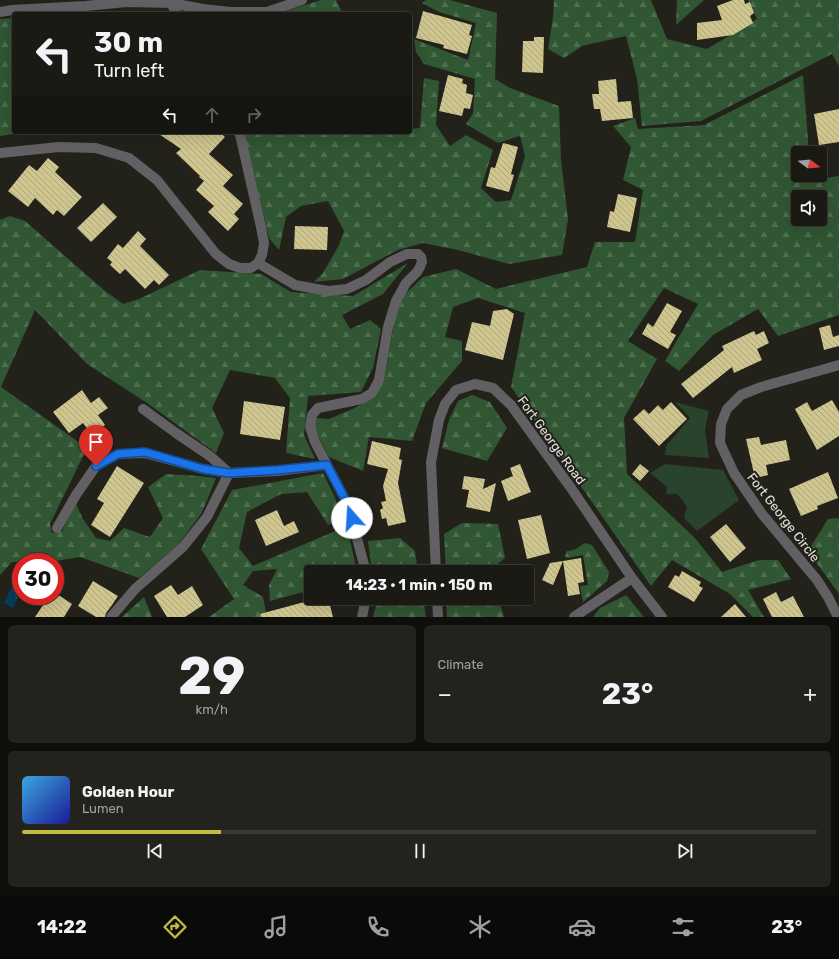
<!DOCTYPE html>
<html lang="en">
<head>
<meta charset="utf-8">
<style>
	:root { --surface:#1a1914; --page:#23221d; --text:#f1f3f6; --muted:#9fa0a0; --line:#383834; --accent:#c3bd3e }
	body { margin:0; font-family:Rubik,sans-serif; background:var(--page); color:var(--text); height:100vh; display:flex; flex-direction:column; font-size:15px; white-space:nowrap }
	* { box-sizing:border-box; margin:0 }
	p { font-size:13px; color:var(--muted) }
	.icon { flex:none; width:22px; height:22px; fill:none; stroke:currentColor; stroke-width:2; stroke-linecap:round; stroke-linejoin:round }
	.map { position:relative; height:617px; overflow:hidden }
	.drawer { display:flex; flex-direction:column; gap:8px; padding:8px; background:#0e0e0b; flex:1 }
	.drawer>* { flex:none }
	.hud { position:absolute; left:12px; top:12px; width:400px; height:122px; border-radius:4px; box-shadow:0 4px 16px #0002,0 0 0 1px var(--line); background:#1a1914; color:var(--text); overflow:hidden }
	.needle { width:26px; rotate:106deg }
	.buttons { position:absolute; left:791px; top:146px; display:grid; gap:8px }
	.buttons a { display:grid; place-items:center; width:36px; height:36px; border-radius:4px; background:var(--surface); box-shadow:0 4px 16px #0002,0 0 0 1px var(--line); font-size:20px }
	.speed { position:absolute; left:12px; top:553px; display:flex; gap:8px; font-size:20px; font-weight:700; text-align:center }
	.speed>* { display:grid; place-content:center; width:52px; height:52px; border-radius:50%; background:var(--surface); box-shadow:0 4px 16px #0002,0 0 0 1px var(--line); line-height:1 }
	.speed .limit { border:6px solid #d22; background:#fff; color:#111 }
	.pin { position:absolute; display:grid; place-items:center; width:34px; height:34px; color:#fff; margin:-41px -17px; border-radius:50% 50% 50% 0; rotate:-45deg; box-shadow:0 0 4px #0007 }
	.pin .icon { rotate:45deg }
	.me { position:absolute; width:44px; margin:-22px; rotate:341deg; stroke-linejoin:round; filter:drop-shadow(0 0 3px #0008) }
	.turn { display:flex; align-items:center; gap:14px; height:84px; padding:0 16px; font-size:18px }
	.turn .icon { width:52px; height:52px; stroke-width:2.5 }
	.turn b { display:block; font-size:28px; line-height:34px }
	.lanes { display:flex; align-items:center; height:38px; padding:0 16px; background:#0003; justify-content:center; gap:20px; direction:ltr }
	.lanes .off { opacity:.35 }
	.big { font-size:30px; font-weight:700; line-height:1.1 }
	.drawer .widget { flex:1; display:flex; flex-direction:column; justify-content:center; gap:6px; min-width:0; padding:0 14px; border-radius:6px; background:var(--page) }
	.drawer .dial { align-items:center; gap:0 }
	.dial b { font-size:52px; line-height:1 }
	.song { display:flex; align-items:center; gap:12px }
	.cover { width:48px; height:48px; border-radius:6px; background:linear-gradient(135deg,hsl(200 70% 55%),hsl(240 70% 35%)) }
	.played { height:4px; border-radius:2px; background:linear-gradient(90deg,var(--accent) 25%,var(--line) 25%) }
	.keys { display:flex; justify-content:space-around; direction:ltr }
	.heat { display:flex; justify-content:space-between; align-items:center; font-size:22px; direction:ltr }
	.drawer .tiles { flex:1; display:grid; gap:8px; grid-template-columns:1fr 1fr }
	.widget:last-child { grid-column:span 2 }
	.trip { position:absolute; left:304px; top:565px; width:230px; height:40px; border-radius:4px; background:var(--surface); box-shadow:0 4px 16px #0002,0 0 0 1px var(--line); font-weight:700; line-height:40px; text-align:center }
	.dock { display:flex; height:64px; justify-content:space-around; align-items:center; background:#0a0a08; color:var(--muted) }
	.dock .icon { width:28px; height:28px }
	.dock .selected { color:var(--accent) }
	.dock b { font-size:18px; color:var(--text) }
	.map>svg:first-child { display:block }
	.grass { fill:#2a432c }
	.forest { fill:url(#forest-firs); fill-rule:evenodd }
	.water { fill:url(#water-ripples) }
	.building { fill:url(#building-back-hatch) }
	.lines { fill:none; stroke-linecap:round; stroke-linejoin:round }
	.minor { stroke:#636063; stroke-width:10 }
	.tertiary { stroke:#636063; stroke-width:10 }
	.route-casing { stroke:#114b97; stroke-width:10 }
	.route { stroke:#1a73e8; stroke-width:7 }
	.labels { text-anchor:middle; stroke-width:4; stroke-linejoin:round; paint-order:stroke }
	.street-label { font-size:13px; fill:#e1e0dc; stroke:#22211a }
</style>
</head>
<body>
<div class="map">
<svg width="839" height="617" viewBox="0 0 839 617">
	<defs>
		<pattern id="forest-firs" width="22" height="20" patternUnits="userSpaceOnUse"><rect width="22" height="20" fill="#305633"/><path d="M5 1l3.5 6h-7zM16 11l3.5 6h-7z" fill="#4e6e50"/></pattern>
		<pattern id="water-ripples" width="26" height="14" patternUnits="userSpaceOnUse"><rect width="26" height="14" fill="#063d5a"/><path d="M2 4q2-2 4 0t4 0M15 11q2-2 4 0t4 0" fill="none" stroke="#2a5971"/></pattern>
		<pattern id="building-back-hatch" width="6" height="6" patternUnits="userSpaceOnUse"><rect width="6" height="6" fill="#cfc58f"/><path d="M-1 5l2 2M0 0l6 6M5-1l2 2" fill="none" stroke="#aca47c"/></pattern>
	</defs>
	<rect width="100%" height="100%" fill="#22211a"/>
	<g class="grass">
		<polygon points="675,402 709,411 705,429 709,458 665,455 666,446 690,418"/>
		<polygon points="665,464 723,470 739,500 697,531 684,518 687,506 677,494 666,494 667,487 650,473"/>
	</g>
	<g class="forest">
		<polygon points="321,0 336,0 343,14 276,14"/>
		<polygon points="426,0 450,0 497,13 495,79 510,88 559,106 561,160 568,219 562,255 509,264 458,250 423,243 398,250 373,263 343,279 314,282 323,273 339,245 344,231 328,201 301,206 286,217 279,250 269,238 244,132 410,132 410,129 420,128 424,78 439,81 436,125 450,146 466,135 493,150 481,188 496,202 511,200 525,156 520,136 498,143 466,124 473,113 475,79 424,64 416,52 414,39 468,60 476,23 439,12 422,3"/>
		<polygon points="554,0 651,0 667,39 707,49 757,19 748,0 839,0 839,66 832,54 701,121 642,126 637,79 626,36 582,46 564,58 548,49 553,17"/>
		<polygon points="677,0 704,0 676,25"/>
		<polygon points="14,18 14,132 28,132 0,136 0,19"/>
		<path d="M803,75L809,153H798V175H810L811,180L839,176V315L778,336L758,309L713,335L679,371L665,361L698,304L664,288L628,341L657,359L624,418L627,474L695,538L722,572L759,560H778L791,579L748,590L764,617H753L730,594L672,560L651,586L511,387L525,313L478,298L453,307L445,337L462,341V361L426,403L412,441L369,437L363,471L329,457L315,431V418L329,419L357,407L376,396L386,370L395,317L404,295L423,277L456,269L496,289L587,267L595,242H635L643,190L623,180L631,147L613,126L635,118L638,129L704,125ZM798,197H820V219H798Z"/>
		<polygon points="10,216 25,221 105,291 123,304 139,299 200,270 261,274 291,292 353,296 408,263 383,294 342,315 350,329 370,320 381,329 373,368 361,392 308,396 304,435 315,459 286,453 290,398 275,378 230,370 212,408 224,433 216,453 147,403 87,364 35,310 1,387 87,448 50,524 52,533 62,531 76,504 83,519 96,538 110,541 124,528 150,537 163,518 148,487 166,474 199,476 216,478 206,503 201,514 178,545 139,578 80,557 56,561 12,562 0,575 0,220"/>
		<polygon points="472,395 490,402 507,428 487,461 442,448 449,420 458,401"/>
		<polygon points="323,473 346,520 328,525 307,492 281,494 247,512 239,548 253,566 347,526 357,572 311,572 311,590 270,601 269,585 277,569 253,571 243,585 263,597 267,617 209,617 234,599 201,549 232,490"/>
		<polygon points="839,518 839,594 808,551 828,519"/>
		<polygon points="462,523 498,524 505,558 489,571 489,572 446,572 444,534"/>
		<polygon points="400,538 415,551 418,572 372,572 368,541"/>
		<polygon points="585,543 592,545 609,572 607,581 583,602 580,586 588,585 583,555 567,558 565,556 567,551 574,550"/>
		<polygon points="626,595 644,617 593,617 600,608"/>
		<polygon points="144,597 152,617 122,617"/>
		<polygon points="376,598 423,598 426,617 373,617 377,602"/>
		<polygon points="446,598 498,598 504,617 447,617"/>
	</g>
	<polygon class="water" points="13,584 21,587 21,590 13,608 4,603"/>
	<g class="building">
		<polygon points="733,0 744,0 745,4 750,2 754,13 750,16 753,23 733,35 697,40 697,23 722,20 717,6"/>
		<polygon points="423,11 472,25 469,35 472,36 467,54 443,48 444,45 416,38"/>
		<polygon points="534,37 544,37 543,73 522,72 523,41 534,41"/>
		<polygon points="448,75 463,79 462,83 467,85 466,93 473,95 470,109 464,108 462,116 439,111"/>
		<polygon points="616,79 618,102 631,101 633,118 602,121 600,109 594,109 592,94 599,94 598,81"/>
		<polygon points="839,109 839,142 819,145 814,114"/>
		<polygon points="156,132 219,132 225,137 209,154 233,175 223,186 243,204 234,214 239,219 228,231 208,212 214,206 196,190 204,181 199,177 200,176 176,153 181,149"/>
		<polygon points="503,143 518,147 511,174 514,175 509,192 486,186 491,167 495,168"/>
		<polygon points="48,158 59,167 55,172 82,197 64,216 57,210 53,215 35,198 28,207 8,191 29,165 37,171"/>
		<polygon points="618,194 637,198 630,232 607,227 610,211 614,212"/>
		<polygon points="103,203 117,217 91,242 77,228"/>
		<polygon points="295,226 328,227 327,250 294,249"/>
		<polygon points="138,231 146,239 140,246 169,275 159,285 154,280 145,289 125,269 120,274 110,265 112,262 107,258 118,244 123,248"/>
		<polygon points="667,303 682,311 670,332 676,335 668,349 642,334 648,323 653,327"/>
		<polygon points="507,309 514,314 503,360 465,350 472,322 490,326 493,311"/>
		<polygon points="830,325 833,337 839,335 839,346 824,350 819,328"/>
		<polygon points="754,331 756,335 764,331 769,343 757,349 762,360 734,373 732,367 693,398 681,384 724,350 722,346"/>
		<polygon points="82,390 91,403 99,397 108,408 98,415 105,425 92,435 83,423 69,433 53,412"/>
		<polygon points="832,400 839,412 839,436 817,450 795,409 807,402 812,411"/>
		<polygon points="244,401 285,407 280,440 240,434"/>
		<polygon points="671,402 687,419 659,446 633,419 644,409 649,414 658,405 663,410"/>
		<polygon points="759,437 761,445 786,440 790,460 766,465 768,475 755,478 746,439"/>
		<polygon points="372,441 401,448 399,459 402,460 398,483 406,522 388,526 386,518 382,519 380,510 383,508 381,502 386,501 383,486 388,469 367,464"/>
		<polygon points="520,464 531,492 508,501 501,481 513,476 510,468"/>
		<polygon points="640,464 649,471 640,481 632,474"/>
		<polygon points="117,466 144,483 110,537 91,525 104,503 97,499"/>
		<polygon points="828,472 838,498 817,506 818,509 801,516 789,489"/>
		<polygon points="464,476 485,479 483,489 496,483 490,512 466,507 469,490 462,489"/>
		<polygon points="277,510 284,526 294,521 299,532 266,546 255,520"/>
		<polygon points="541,515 550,553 527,559 518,520"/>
		<polygon points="726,524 746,548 730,562 710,537"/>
		<polygon points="581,558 584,582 578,583 580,594 568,596 563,561"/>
		<polygon points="563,561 553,585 542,580 550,563"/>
		<polygon points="682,571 701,582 699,586 703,588 694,602 668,587 675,575 679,577"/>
		<polygon points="93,581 118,596 112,605 106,613 105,617 96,617 78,606"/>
		<polygon points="171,585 178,595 192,586 203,605 185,617 167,617 154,596"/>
		<polygon points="776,592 781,602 793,596 804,617 772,617 763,599"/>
		<polygon points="49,596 60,596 72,604 64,617 35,617"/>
		<polygon points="319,598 328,598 333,617 261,617 260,614"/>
		<polygon points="735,604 746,617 721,617"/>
	</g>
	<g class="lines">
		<g class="minor">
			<polyline points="171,3 177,14"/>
			<polyline points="239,132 241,139 261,227 264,243 262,255 258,263 295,285 328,291 347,289 366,280 390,262 407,254 418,254 421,257 422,262 420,267 417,272 406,283 396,301 388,327 379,380 372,393 362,399 318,408 312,415 310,427 315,442 348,505 366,572"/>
			<polyline points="0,153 59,147 96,148 129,158 157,180 216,254 229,264 240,268 251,268 258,263"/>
			<polyline points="143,409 176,433 210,456 229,473"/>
			<polyline points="57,528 76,495 96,466 118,454 145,453 203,469 229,473 277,471 327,465"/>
			<polyline points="436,572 431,462 439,420 445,404 456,390 475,384 493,388 511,405 571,488 632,578 662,617"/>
			<polyline points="437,598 438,617"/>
			<polyline points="111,617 135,589 183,547 207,517 229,473"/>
			<polyline points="362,617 366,598"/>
			<polyline points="574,617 632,578"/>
			<polyline points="838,617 828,597 817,580 762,514 734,473 720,443 721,424 727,409 741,395 761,387 839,365"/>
		</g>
		<polyline class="tertiary" points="0,12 12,10 86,6 126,2 171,3 203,9 230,12 267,12 302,0"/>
	</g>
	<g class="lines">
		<g class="route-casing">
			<polyline id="route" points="96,466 118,454 145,452 203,469 229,473 277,470 327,465 348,505 352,518"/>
		</g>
		<use href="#route" class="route"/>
	</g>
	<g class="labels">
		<g class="street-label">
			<text transform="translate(552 440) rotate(54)" y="5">Fort George Road</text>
			<text transform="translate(784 517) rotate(52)" y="5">Fort George Circle</text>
		</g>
	</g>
</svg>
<div class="buttons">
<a><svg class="needle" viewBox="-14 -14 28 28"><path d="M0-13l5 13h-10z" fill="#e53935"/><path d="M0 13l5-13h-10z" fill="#9fa0a0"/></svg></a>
<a><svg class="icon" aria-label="sound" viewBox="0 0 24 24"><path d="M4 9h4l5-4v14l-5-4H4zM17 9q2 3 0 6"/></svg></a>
</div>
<div class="speed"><div class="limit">30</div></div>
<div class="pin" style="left:96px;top:466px;background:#d93025"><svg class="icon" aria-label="arrive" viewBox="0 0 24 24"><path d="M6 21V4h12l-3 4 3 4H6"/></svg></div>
<svg class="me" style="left:352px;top:518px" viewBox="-20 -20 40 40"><circle r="19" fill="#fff"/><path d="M0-13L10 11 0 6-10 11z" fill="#1a73e8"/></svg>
<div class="trip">14:23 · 1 min · 150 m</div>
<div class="hud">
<div class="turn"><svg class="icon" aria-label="left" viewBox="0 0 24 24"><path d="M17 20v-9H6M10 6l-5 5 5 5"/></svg><div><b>30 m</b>Turn left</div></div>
<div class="lanes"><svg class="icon" aria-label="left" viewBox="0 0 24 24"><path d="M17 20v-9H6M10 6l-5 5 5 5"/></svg><svg class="icon off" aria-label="ahead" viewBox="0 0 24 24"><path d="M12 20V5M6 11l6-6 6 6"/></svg><svg class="icon off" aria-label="right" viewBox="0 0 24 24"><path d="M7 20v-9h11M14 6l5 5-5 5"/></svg></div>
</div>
</div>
<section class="drawer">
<div class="tiles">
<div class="widget dial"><b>29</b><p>km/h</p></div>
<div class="widget"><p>Climate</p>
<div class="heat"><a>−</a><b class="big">23°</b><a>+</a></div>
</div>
<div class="widget">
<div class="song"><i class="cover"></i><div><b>Golden Hour</b><p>Lumen</p></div></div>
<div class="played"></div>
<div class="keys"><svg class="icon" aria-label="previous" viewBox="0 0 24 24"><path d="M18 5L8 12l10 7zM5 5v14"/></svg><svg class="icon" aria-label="pause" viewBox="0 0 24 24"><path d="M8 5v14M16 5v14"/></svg><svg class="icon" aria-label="next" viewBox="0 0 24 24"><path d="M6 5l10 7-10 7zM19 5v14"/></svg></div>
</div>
</div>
</section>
<nav class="dock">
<b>14:22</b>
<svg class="icon selected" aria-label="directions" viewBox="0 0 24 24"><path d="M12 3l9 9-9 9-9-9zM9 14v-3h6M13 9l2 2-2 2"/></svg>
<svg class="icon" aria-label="music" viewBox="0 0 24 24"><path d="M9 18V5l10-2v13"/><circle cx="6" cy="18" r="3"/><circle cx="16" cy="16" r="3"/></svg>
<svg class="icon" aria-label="phone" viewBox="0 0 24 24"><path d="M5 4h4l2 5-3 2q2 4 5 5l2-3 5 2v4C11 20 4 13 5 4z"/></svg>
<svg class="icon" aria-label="climate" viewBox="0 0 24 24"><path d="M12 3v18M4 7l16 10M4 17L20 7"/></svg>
<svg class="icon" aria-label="car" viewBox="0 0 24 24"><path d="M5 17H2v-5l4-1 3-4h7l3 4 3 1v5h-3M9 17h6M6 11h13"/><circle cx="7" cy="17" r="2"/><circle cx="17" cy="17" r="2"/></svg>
<svg class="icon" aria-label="filters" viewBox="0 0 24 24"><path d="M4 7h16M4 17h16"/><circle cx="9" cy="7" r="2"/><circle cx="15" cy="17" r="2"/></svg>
<b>23°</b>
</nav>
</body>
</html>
